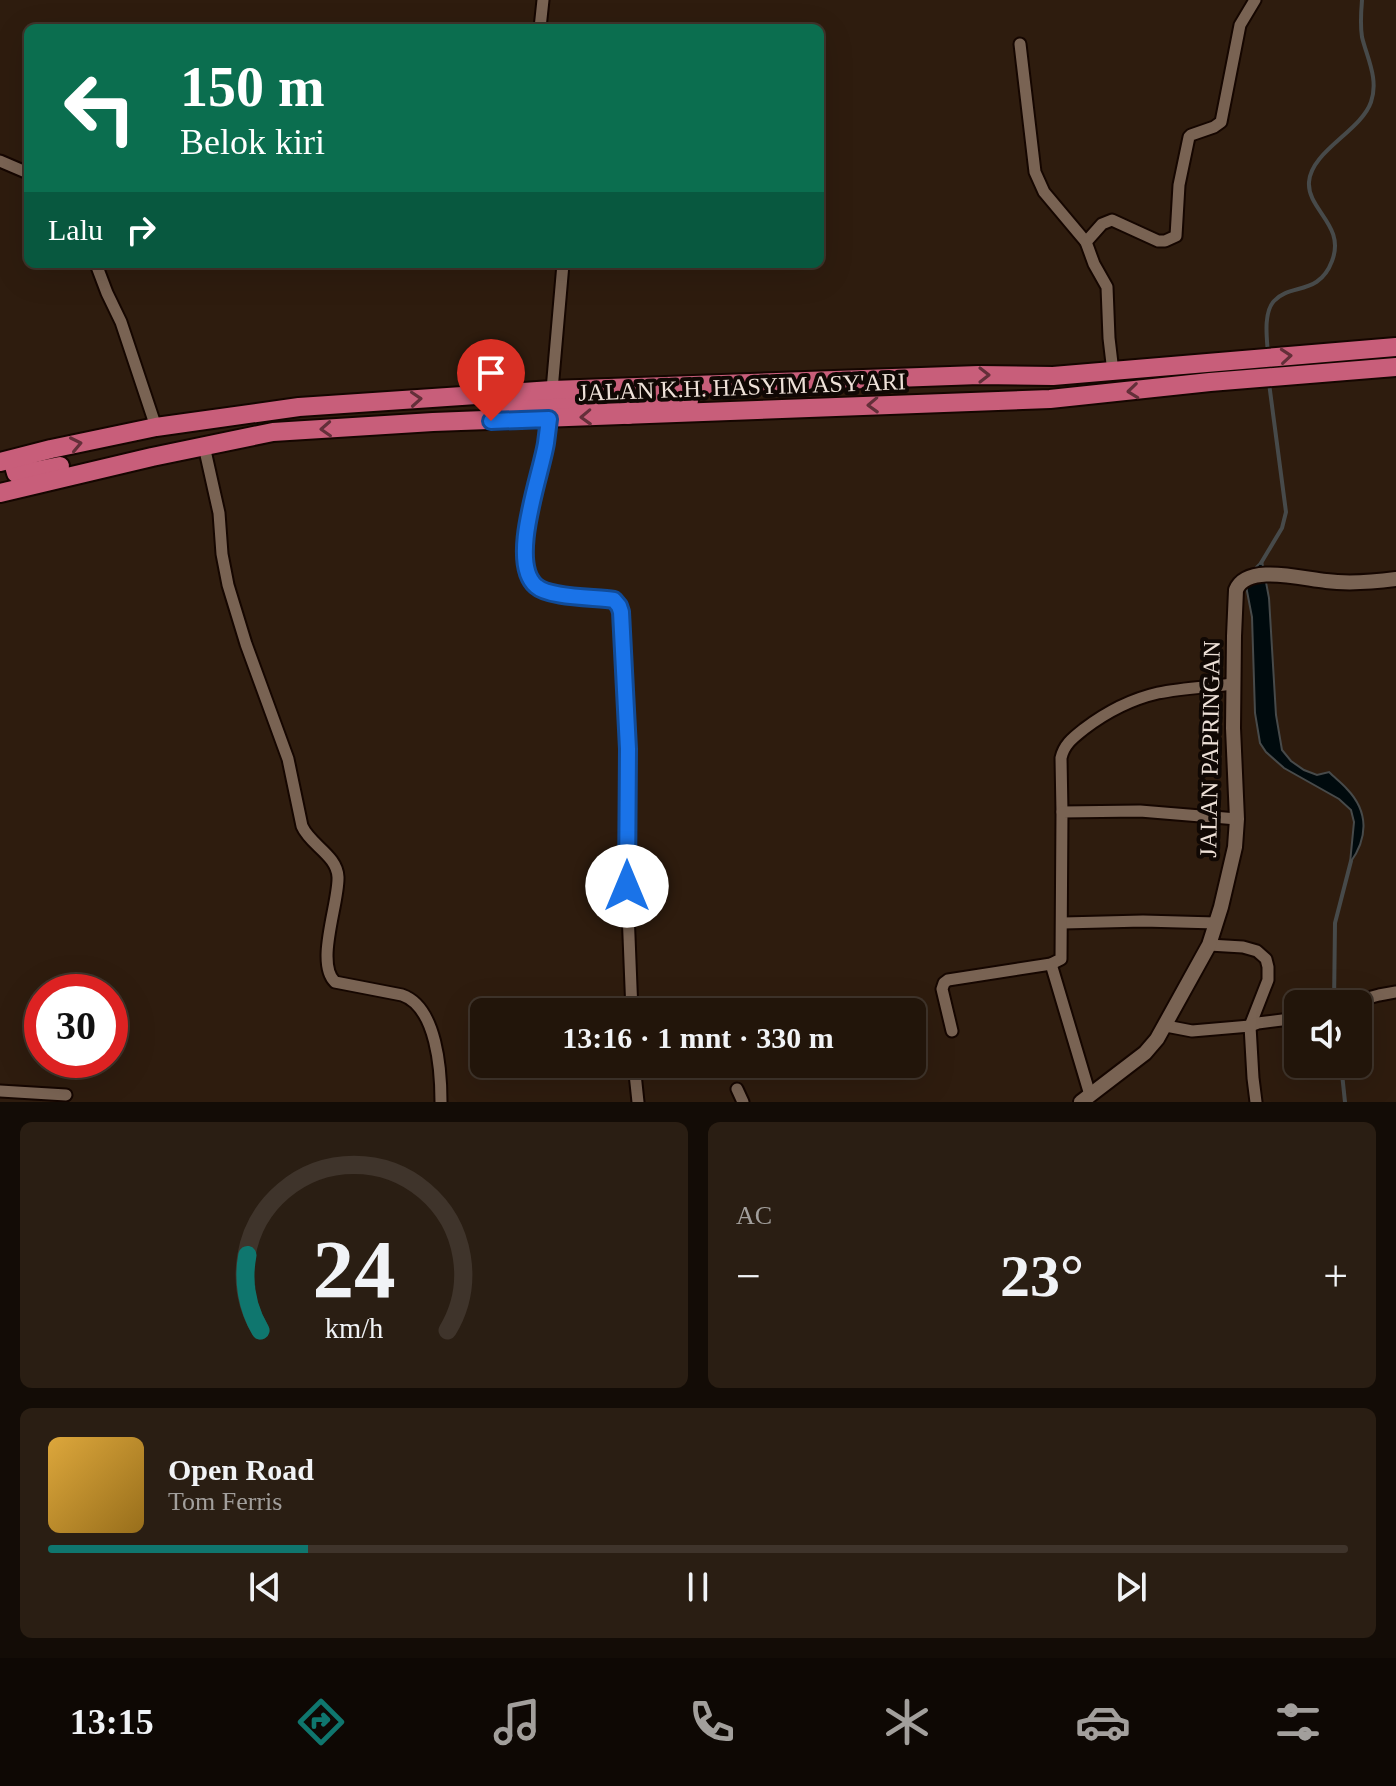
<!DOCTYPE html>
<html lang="id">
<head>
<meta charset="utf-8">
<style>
	:root { --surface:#22150a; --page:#2a1e13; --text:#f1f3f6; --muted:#a29f9c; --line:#3f342b; --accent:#0f766e }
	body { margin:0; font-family:Georgia,serif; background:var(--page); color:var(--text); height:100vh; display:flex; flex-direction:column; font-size:30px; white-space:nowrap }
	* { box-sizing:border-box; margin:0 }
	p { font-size:26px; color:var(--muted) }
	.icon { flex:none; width:44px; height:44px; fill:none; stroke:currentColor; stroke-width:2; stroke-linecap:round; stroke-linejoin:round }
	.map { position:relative; height:1102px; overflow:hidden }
	.side { display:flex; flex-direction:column; gap:20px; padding:20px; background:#130c06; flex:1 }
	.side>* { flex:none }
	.guide { position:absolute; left:24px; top:24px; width:800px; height:244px; border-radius:12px; box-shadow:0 8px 32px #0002,0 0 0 2px var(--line); background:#0b6e4f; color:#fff; overflow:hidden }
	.buttons { position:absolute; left:1284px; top:990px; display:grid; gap:16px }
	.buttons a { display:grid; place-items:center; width:88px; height:88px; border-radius:12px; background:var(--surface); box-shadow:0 8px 32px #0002,0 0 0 2px var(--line); font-size:40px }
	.speed { position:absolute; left:24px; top:974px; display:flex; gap:16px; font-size:40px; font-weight:700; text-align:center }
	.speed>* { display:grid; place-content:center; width:104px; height:104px; border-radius:50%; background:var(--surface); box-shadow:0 8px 32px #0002,0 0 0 2px var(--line); line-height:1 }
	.speed .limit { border:12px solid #d22; background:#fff; color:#111 }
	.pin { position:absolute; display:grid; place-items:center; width:68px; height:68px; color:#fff; margin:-82px -34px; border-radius:50% 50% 50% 0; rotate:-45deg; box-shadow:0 0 8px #0007 }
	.pin .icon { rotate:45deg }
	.me { position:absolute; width:88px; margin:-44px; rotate:0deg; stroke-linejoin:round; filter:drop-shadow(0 0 6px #0008) }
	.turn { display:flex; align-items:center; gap:28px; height:168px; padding:0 24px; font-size:36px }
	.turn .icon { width:104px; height:104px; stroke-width:2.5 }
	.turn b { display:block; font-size:56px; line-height:68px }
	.then { display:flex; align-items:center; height:76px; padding:0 24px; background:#0003; gap:16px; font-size:30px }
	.big { font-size:60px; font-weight:600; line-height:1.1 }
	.side .card { flex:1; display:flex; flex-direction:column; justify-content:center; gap:12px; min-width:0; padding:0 28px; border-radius:12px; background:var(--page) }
	.side .dial { align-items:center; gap:0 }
	.dial svg { height:208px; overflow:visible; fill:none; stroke:var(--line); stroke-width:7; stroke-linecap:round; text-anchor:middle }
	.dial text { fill:var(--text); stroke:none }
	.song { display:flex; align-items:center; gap:24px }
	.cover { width:96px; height:96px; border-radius:12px; background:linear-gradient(135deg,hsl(40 70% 55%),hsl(40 70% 35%)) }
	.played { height:8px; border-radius:4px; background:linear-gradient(90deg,var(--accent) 20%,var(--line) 20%) }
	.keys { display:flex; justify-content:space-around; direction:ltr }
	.heat { display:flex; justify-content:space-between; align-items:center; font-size:44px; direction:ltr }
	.side .tiles { flex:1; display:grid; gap:20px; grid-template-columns:1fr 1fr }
	.card:last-child { grid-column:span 2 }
	.trip { position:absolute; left:470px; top:998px; width:456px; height:80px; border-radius:12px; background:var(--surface); box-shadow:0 8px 32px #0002,0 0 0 2px var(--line); font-weight:600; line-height:80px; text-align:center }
	.menu { display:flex; height:128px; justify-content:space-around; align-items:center; background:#0e0804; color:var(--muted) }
	.menu .icon { width:56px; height:56px }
	.menu .active { color:var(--accent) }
	.menu b { font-size:36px; color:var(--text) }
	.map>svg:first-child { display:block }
	.water { fill:#000a0d; stroke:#474a4a; stroke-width:2 }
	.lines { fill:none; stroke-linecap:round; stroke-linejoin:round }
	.stream { stroke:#474a4a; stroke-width:4 }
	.minor-casing { stroke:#150600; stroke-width:15 }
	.tertiary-casing { stroke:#150600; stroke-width:18 }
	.trunk-casing { stroke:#150600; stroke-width:22 }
	.minor { stroke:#796353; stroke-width:11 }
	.tertiary { stroke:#796353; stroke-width:14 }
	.trunk { stroke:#c85e7a; stroke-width:18 }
	.oneway { stroke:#632f39 }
	.route-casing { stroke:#114b97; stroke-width:20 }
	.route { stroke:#1a73e8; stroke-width:14 }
	.labels { text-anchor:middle; stroke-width:8; stroke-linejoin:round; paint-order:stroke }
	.street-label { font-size:24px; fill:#eee1d8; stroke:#100804 }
</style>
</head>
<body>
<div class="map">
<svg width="1396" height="1102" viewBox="0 0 1396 1102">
	<rect width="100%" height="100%" fill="#2e1c0e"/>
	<path class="water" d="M1262,561L1269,598L1276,715L1282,750L1291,761L1304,770L1317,775L1329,772C1335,778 1342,783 1347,789C1369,812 1368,838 1350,863L1354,822L1351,810L1339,799L1284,768L1266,752L1260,743L1255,713L1252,617L1246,586L1250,573Z"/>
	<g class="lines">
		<g class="stream">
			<path d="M1268,354C1267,339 1263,313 1274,301C1290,283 1319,296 1332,261C1346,225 1307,210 1309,182C1311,151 1361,131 1371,102C1379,79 1367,58 1362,37C1360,25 1361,12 1362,0"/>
			<polyline points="1261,563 1282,528 1286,512 1269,383"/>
			<polyline points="1334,1004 1335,923 1351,861"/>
			<polyline points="1341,1064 1345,1102"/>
		</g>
		<g class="minor-casing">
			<g id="minor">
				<polyline points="540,28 543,0"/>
				<polyline points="1020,44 1035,172 1044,192 1086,242"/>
				<polyline points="0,161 28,173"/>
				<polyline points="96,264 107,293 121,322 156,427"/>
				<polyline points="1113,372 1109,338 1107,287 1094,264 1086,242 1102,224 1112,220 1158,241 1165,241 1176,236 1179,185 1189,137 1191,135 1214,127 1221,122 1240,25 1255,0"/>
				<polyline points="552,390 563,264"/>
				<path d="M549,419C548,427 547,436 546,444C540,476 508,559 535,585C539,589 546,591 552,593L614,600L619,606L621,612L628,749L627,886L632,1012"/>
				<path d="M204,446L219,513L222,554L228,585L246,644L288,759L302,826C310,845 337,855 338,877C339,903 315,963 335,982L402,995C437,1007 441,1071 441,1102"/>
				<path d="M1062,812L1061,758C1064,744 1074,737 1084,729C1105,713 1132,699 1158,693C1182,688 1209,687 1233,684"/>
				<polyline points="1063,923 1143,921 1216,923"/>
				<polyline points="1209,945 1243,947 1257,951 1266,959 1268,967 1268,980 1250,1026 1253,1078 1256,1102"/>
				<polyline points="1051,964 1090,1095"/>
				<polyline points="1346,1004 1379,995 1396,992"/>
				<polyline points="1166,1026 1192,1031 1250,1026 1258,1023 1298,1018"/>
				<polyline points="952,1031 942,989 944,983 948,980 1051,964 1061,959 1062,812 1140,811 1237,819"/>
				<polyline points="634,1064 638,1102"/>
				<polyline points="737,1089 743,1102"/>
				<polyline points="0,1091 66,1095"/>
			</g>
		</g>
		<g class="tertiary-casing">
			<path id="tertiary" d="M1081,1102L1145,1053L1157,1039L1209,945L1221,907L1235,847L1237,819L1233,728L1234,636L1236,590C1247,563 1303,579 1326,581C1349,584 1373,582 1396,579"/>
		</g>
		<g class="trunk-casing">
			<g id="trunk">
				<polyline points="670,386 655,392 656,399 660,401 689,401"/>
				<polyline points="509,405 635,399 642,401 644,406 643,410 628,415"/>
				<polyline points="27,456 14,466 16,473 20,474 60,466"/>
				<polyline points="0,462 51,449 156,427 299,407 552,390 979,375 1053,376 1396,347"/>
				<polyline points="0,493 152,457 273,432 433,422 1050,399 1210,382 1396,367"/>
			</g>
		</g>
		<use href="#minor" class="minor"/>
		<use href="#tertiary" class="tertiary"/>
		<use href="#trunk" class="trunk"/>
	</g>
	<defs><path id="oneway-chevron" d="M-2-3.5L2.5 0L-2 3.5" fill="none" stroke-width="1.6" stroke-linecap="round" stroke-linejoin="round" transform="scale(2)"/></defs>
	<g class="oneway">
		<use href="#oneway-chevron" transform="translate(1286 356) rotate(-5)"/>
		<use href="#oneway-chevron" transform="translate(984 375)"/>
		<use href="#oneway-chevron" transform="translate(1133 391) rotate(174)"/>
		<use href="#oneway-chevron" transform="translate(416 399) rotate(-4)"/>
		<use href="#oneway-chevron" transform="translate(873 405) rotate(178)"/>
		<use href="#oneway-chevron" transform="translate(586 417) rotate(178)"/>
		<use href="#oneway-chevron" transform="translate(326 429) rotate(177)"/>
		<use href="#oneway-chevron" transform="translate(76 444) rotate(-12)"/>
	</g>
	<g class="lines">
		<g class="route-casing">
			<path id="route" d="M491,421L549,419C548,427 547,435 546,443C541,475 508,562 536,586C549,598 595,597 614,600L619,606L621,612L628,749L627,886"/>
		</g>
		<use href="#route" class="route"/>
	</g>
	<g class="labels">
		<g class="street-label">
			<text transform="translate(742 387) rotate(-2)" y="8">JALAN K.H. HASYIM ASY'ARI</text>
			<text transform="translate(1210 749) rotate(-89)" y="8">JALAN PAPRINGAN</text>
		</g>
	</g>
</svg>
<div class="buttons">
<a><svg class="icon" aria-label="sound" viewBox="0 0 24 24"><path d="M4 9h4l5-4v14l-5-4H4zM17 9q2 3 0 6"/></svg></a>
</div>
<div class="speed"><div class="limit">30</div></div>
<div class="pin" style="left:491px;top:421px;background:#d93025"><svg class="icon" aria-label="arrive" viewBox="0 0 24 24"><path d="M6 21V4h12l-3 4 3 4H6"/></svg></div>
<svg class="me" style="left:627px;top:886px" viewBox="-20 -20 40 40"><circle r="19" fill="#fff"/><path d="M0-13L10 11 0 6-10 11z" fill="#1a73e8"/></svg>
<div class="trip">13:16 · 1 mnt · 330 m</div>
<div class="guide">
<div class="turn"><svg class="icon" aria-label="left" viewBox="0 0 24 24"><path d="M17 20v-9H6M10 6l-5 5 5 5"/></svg><div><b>150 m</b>Belok kiri</div></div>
<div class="then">Lalu<svg class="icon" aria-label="right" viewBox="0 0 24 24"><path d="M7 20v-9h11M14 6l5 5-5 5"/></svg></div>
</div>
</div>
<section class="side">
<div class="tiles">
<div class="card dial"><svg viewBox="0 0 100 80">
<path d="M14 69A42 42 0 1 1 86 69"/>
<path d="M14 69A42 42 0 0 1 9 40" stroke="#0f766e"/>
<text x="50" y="56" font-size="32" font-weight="700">24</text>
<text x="50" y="72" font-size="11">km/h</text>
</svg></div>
<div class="card"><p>AC</p>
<div class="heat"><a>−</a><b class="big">23°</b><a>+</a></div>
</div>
<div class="card">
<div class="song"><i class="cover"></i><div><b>Open Road</b><p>Tom Ferris</p></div></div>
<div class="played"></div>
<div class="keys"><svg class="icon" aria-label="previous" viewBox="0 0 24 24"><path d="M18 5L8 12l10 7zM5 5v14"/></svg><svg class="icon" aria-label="pause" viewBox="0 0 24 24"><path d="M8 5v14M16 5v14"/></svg><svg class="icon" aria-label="next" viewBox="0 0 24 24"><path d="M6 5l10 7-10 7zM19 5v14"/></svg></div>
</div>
</div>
</section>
<nav class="menu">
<b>13:15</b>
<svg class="icon active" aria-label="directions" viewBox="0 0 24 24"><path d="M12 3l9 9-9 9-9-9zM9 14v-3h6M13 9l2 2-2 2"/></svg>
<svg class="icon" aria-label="music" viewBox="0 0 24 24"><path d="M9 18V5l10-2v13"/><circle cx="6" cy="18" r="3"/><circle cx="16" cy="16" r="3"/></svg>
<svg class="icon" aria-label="phone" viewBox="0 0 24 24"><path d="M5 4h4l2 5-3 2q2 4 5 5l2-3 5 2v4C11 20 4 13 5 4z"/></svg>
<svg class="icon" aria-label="climate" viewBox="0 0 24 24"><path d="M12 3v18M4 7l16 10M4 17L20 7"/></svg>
<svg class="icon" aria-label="car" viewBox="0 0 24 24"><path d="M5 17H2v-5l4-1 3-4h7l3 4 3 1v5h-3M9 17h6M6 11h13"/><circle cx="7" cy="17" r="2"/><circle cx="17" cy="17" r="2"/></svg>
<svg class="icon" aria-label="filters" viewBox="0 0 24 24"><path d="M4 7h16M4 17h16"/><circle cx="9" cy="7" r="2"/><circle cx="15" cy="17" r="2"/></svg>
</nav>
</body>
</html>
